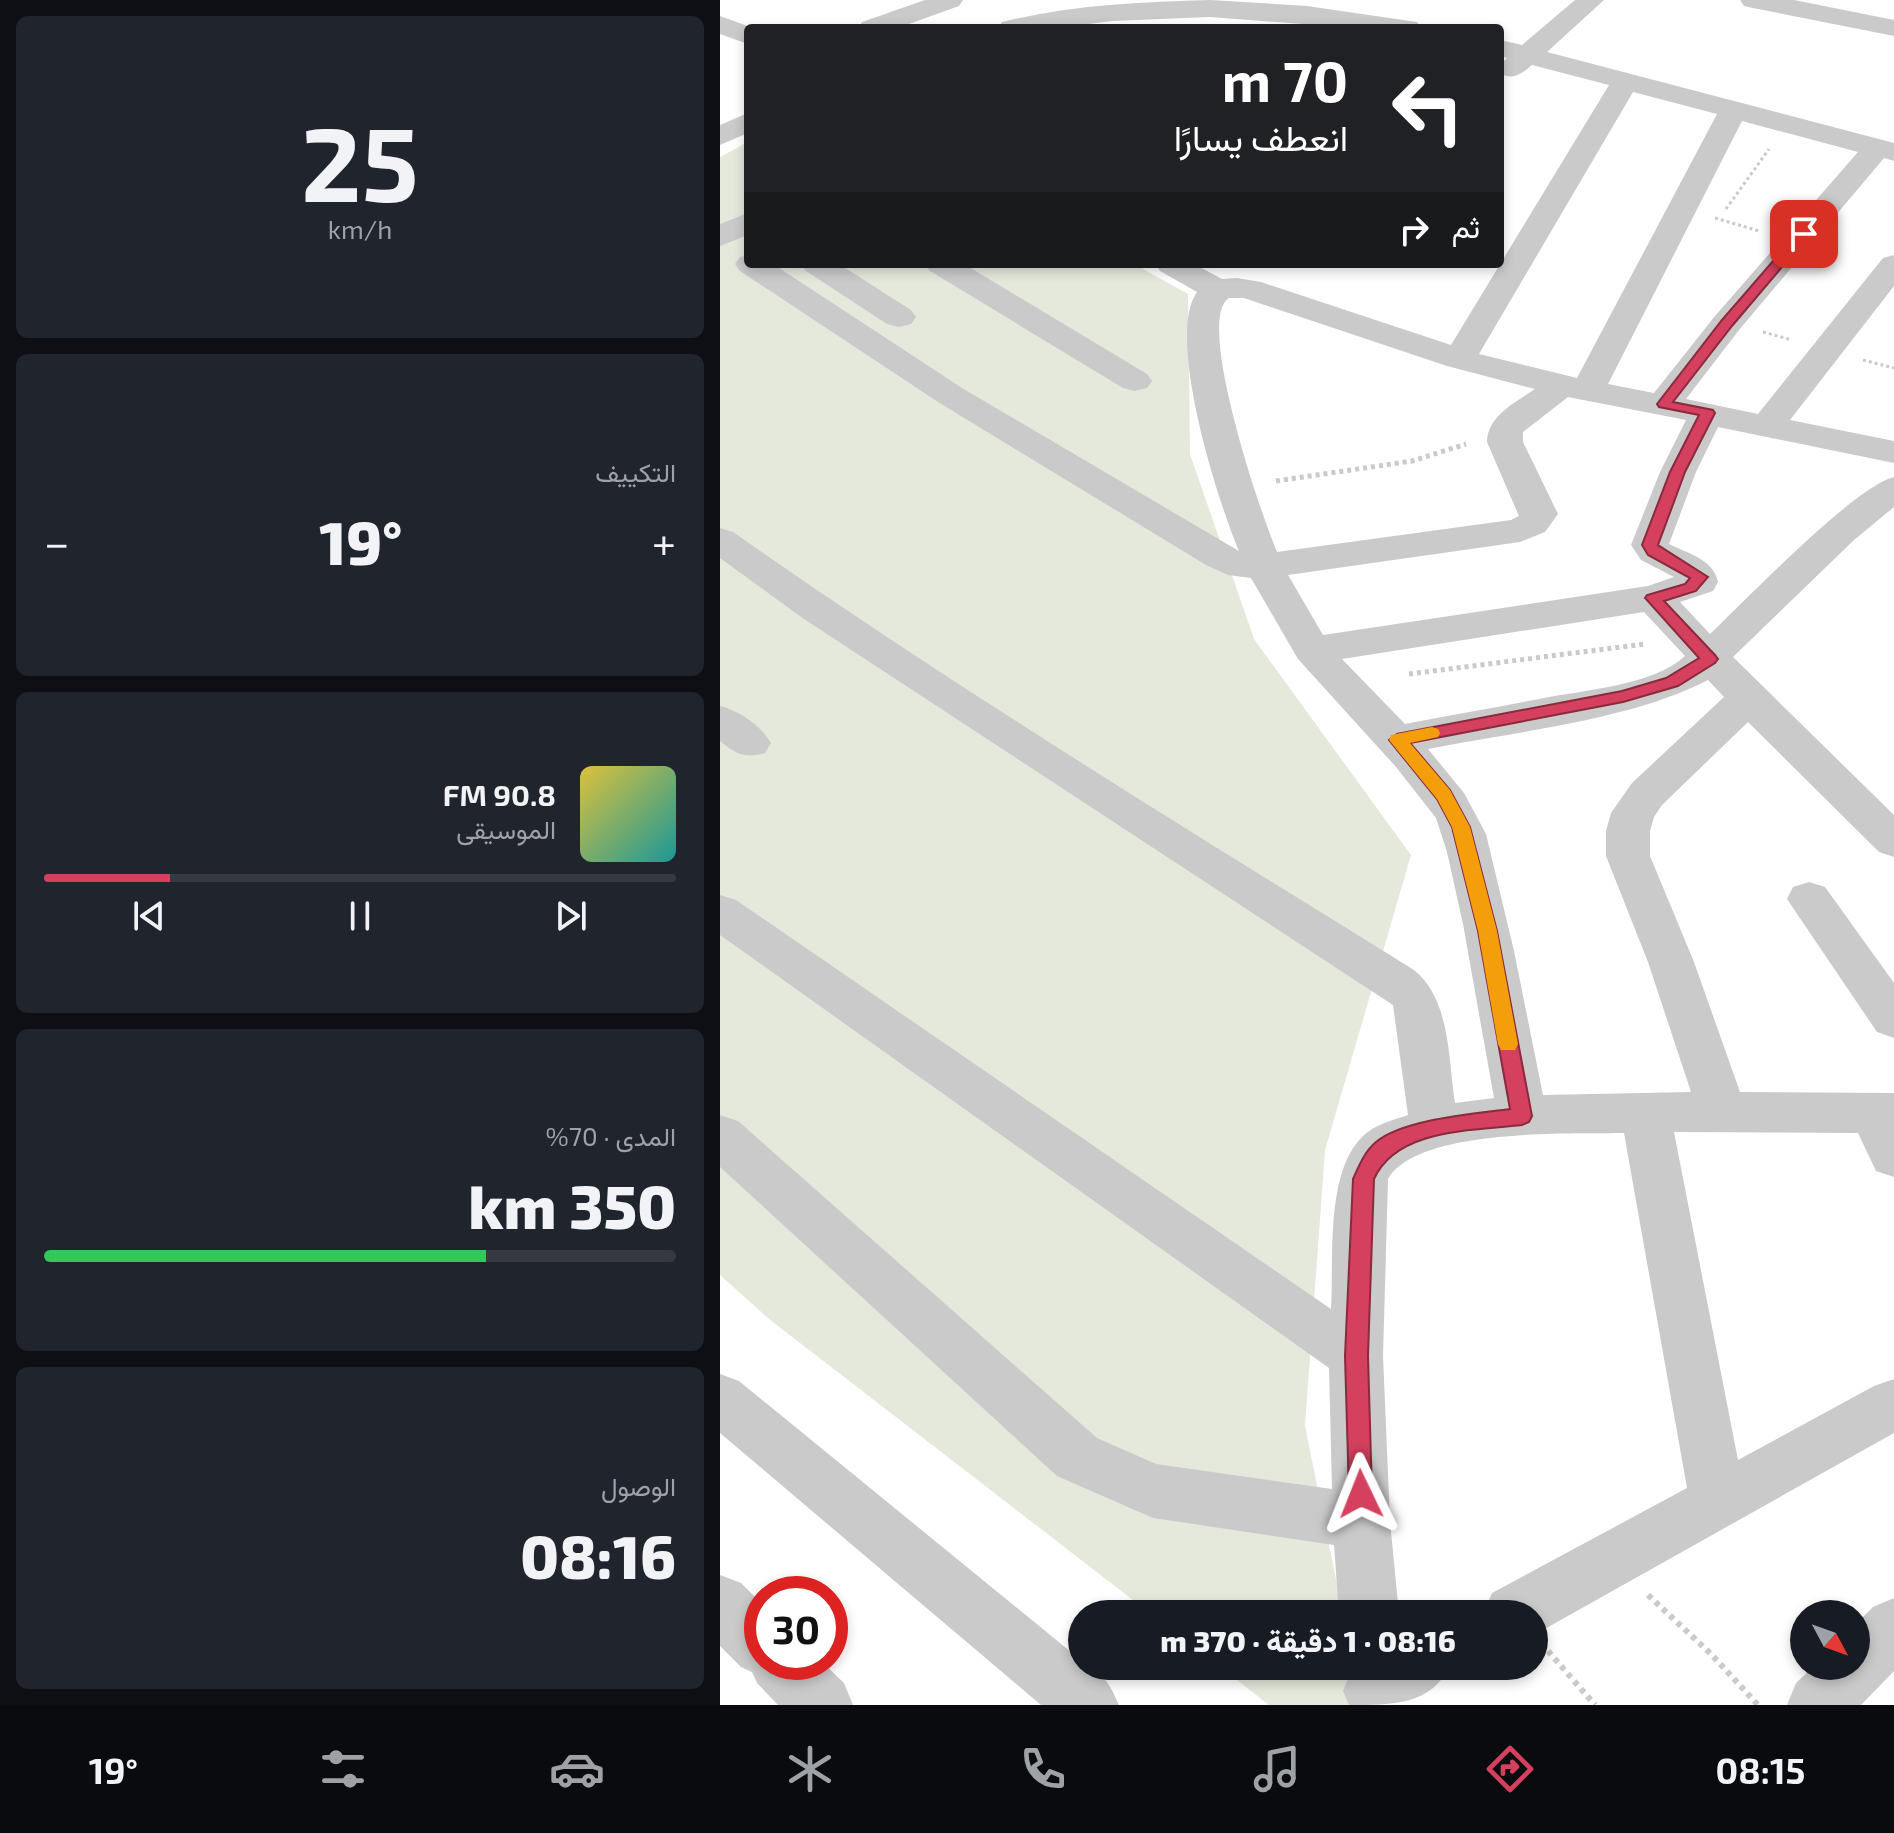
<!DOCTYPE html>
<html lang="ar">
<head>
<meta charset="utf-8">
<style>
	:root { --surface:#171b24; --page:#20242c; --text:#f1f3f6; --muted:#9ea1a6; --line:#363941; --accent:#d4405e }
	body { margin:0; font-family:"Exo 2",Vazirmatn,sans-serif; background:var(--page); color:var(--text); direction:rtl; height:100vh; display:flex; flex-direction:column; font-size:30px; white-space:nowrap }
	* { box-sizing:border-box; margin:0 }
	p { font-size:26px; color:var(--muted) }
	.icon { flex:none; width:44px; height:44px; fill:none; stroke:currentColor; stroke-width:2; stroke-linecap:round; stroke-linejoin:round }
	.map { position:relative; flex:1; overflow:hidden; direction:ltr }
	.details { display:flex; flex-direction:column; gap:16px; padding:16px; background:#0d0f14; width:720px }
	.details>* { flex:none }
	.guide { position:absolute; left:24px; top:24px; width:760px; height:244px; border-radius:8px; box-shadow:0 4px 12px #0003; direction:rtl; background:#202124; color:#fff; overflow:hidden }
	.needle { width:52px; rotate:131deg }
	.buttons { position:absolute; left:1070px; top:1600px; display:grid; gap:16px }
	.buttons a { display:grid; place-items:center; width:80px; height:80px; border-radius:50%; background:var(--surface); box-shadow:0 4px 12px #0003; font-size:40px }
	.speed { position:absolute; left:24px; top:1576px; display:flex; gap:16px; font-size:40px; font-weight:700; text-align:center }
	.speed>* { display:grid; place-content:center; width:104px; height:104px; border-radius:50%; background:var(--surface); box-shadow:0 4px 12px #0003; line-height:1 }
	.speed .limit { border:12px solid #d22; background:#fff; color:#111 }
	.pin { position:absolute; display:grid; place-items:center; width:68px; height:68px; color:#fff; margin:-34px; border-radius:16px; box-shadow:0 4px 12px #0006 }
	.me { position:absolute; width:88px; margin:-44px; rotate:358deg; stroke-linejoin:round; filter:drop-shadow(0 0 6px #0008) }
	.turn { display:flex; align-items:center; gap:28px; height:168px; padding:0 24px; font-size:36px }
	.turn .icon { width:104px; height:104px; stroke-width:2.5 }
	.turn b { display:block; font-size:56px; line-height:68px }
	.then { display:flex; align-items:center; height:76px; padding:0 24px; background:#0003; gap:16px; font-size:30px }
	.big { font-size:60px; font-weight:800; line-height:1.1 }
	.details .card { flex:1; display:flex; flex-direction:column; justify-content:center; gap:12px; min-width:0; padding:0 28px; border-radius:12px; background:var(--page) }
	.details .dial { align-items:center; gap:0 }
	.dial b { font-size:104px; line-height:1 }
	.song { display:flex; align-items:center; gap:24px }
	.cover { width:96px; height:96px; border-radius:12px; background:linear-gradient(135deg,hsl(50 70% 55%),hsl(180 70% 35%)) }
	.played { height:8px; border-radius:4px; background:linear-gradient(90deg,var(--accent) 20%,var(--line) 20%) }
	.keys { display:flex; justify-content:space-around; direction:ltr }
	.heat { display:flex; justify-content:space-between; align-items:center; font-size:44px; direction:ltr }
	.charge { height:12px; border-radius:6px; background:linear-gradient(90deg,#34c759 70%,var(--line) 0) }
	.trip { position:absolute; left:348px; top:1600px; width:480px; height:80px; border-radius:40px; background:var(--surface); box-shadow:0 4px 12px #0003; font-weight:800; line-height:80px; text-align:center; direction:rtl }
	.dock { display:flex; height:128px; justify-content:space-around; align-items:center; background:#090b0e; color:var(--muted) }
	.dock .icon { width:56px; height:56px }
	.dock .on { color:var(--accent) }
	.dock b { font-size:36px; color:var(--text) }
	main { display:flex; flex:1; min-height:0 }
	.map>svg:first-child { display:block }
	.green { fill:#e5e9dc }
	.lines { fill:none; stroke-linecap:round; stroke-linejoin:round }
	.path-far2 { stroke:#cacaca; stroke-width:3; stroke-dasharray:3 3; stroke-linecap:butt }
	.path-far1 { stroke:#cacaca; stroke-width:5; stroke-dasharray:4 4; stroke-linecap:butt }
	.path { stroke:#cacaca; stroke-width:6; stroke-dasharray:5 5; stroke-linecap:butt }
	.minor { fill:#cacaca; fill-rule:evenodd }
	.route { fill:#d4405e; stroke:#8a2a3d; stroke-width:2 }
	.slow { fill:#f59e0b }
</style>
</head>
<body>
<main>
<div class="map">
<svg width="1174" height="1705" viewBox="0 0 1174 1705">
	<rect width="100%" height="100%" fill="#fff"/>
	<g class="green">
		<polygon points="28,142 28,264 414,264 468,294 470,454 534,639 691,855 605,1150 585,1426 623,1614 431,1614 49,1319 0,1275 0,157"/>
		<polygon points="499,1666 633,1666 641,1705 549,1705"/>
	</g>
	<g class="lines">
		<g class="path-far2">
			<polyline points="1006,209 1049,149"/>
			<polyline points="995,218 1039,231"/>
			<polyline points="1043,332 1072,340"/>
			<polyline points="1143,360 1174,368"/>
		</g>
		<g class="path-far1">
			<polyline points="556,481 692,461 746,444"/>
			<polyline points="689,674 925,644"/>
		</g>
		<g class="path">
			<polyline points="928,1595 991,1654 1038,1705"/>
			<polyline points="828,1651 875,1705"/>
		</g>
		<g class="minor">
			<polygon points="205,0 243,0 239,6 178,28 138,28 142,22"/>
			<path d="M490,0L587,6L697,22L701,28H636L490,17L392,21L338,28H278L282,22C350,5 421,2 490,0Z"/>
			<path d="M855,0H884L827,52L1174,143V161L1164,158L1019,330L966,399L1038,414L1163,258L1174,255V286L1070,420L1174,441V463L998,427L976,472L949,544C969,554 993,559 998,582L993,591L960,602L990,634C1026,600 1134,487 1174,477V507L1134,540L1013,657L1174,815V857L1159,852L1028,722L942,805L934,817L930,831V856L974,962L1020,1092L1174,1093V1177L1156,1171L1138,1133L954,1132L1018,1460L1154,1386L1174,1379V1433L814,1635V1614H763L772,1593L967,1488L904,1133C849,1134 697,1128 668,1179L663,1356L670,1521L679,1614H619L614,1545L433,1518L337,1476L0,1167V1115L18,1121L377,1438L436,1464L612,1489L609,1368L0,935V895L16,900L611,1309C614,1259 605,1172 643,1136C654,1125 673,1120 688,1115L673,1005L81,617L0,558V528L13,532C234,687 465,828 694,970C731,1000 728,1059 735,1103L774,1098L743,924L727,852L716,818L676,767L578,659L531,578L508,575L486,565L218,402L20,271L15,264L20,257L28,255V264H53L242,388L519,551C498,502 445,336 477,292L440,271L435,264H474L502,279L517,278L541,282L731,345L889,85L812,65C802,74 793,81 780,73V65L787,58L780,56V40L802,45ZM913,92L997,114L857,378L759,354ZM1022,121L1138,152L995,316L934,393L888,384ZM509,298H524L727,366L815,389C796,402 767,416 767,442L799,516L791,520L557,552C542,517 474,319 509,298ZM848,397L966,420L940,472L911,545L921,560L954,577L928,586L603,635L568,575L800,542L825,532L838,514L803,442V432ZM924,612L965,656C934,685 865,690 824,698C778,707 731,715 685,724L622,659ZM988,680L1004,697L912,783L891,813L886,831V856L928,962L971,1092L823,1095L794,951L766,834L744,793L708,749C793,732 912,720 988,680Z"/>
			<polygon points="1020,0 1074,0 1174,20 1174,36 1033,8 1024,6"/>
			<polygon points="0,16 33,28 28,28 28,44 0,34"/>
			<polygon points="28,113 28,133 0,145 0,125"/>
			<polygon points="28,213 28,235 0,246 0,224"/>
			<polygon points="81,264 119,264 191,310 196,317 191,324 179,327 167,324 86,271"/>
			<polygon points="205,264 244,264 427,374 432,381 427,388 415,391 403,388 210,271"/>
			<path d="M0,706C20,711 40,725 51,743L45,753C25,759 16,754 0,741Z"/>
			<polygon points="1089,882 1105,887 1174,983 1174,1038 1157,1032 1067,899 1073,887"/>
			<path d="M0,1374L19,1381L362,1661V1666C382,1667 392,1689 399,1705H321L0,1433Z"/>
			<polygon points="0,1575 21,1583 42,1604 42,1662 102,1662 124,1683 133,1705 58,1705 37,1683 32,1672 21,1667 0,1646"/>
			<polygon points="1174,1598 1174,1671 1141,1705 1067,1705 1076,1683 1094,1666 1136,1666 1136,1624 1153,1607"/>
			<path d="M639,1666H730C711,1705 673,1705 629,1705L623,1691L632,1669Z"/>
		</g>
	</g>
	<path class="route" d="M1079,231L1090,234L1012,326L953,402L993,410L995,413L965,472L938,545L988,577L976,591L944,601L995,655L998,659L995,663L958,686L903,702L690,743L730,790L750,827L777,931L812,1116L809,1122L802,1125C753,1131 677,1128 654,1179L648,1356L652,1494L649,1502L641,1505L632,1502L629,1494L625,1356L633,1179C639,1166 644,1152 656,1142C684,1119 754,1114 790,1109L758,931L732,827L717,799L669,740L677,734L902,691L946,678L979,658L925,598L927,595L965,584L970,578L928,555L922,545L950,472L979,415L939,407L937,404L1002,320Z"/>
	<polygon class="slow" points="712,727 718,729 720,733 718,737 690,743 730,790 750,827 777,931 798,1044 795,1050 781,1050 778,1044 758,931 732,827 717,799 669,740 671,735"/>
</svg>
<div class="buttons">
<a><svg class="needle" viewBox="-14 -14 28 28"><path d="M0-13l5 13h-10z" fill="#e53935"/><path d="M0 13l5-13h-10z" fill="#9ea1a6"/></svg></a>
</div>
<div class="speed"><div class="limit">30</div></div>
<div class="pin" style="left:1084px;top:234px;background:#d93025"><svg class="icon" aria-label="arrive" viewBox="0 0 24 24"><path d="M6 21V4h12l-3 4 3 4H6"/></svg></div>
<svg class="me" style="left:641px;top:1494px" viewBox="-20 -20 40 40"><path d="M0-17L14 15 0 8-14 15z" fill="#d4405e" stroke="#fff" stroke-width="4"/></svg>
<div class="trip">08:16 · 1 دقيقة · 370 m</div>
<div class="guide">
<div class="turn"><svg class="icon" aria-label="left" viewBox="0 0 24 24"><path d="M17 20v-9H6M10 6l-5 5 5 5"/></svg><div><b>70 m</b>انعطف يسارًا</div></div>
<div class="then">ثم<svg class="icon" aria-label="right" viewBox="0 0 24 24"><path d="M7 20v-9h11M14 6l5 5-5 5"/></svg></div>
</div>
</div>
<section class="details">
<div class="card dial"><b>25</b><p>km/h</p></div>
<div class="card"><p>التكييف</p>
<div class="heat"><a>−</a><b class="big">19°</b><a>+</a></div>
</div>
<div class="card">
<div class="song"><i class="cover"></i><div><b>90.8 FM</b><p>الموسيقى</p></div></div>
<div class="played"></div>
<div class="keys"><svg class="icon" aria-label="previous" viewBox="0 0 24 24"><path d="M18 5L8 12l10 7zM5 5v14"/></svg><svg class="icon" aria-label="pause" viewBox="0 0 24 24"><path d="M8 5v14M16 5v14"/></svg><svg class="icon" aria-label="next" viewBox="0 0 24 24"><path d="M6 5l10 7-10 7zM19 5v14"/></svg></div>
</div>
<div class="card"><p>المدى · 70%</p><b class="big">350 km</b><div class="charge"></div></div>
<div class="card"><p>الوصول</p><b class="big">08:16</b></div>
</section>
</main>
<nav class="dock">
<b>08:15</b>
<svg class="icon on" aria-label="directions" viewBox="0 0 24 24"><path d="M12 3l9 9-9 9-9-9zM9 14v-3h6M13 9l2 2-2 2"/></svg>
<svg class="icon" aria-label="music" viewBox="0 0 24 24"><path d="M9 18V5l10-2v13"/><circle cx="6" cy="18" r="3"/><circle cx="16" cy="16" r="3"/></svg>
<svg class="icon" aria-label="phone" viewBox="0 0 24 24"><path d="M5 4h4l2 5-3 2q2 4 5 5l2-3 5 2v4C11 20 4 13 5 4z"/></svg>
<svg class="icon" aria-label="climate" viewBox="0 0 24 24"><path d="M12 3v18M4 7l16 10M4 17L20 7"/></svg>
<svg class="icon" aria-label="car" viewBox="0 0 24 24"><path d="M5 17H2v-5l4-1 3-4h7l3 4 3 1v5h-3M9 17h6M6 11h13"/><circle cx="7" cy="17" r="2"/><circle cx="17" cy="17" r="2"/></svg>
<svg class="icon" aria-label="filters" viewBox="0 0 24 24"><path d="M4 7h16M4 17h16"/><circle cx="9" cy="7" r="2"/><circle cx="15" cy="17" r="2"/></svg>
<b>19°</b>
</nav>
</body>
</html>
